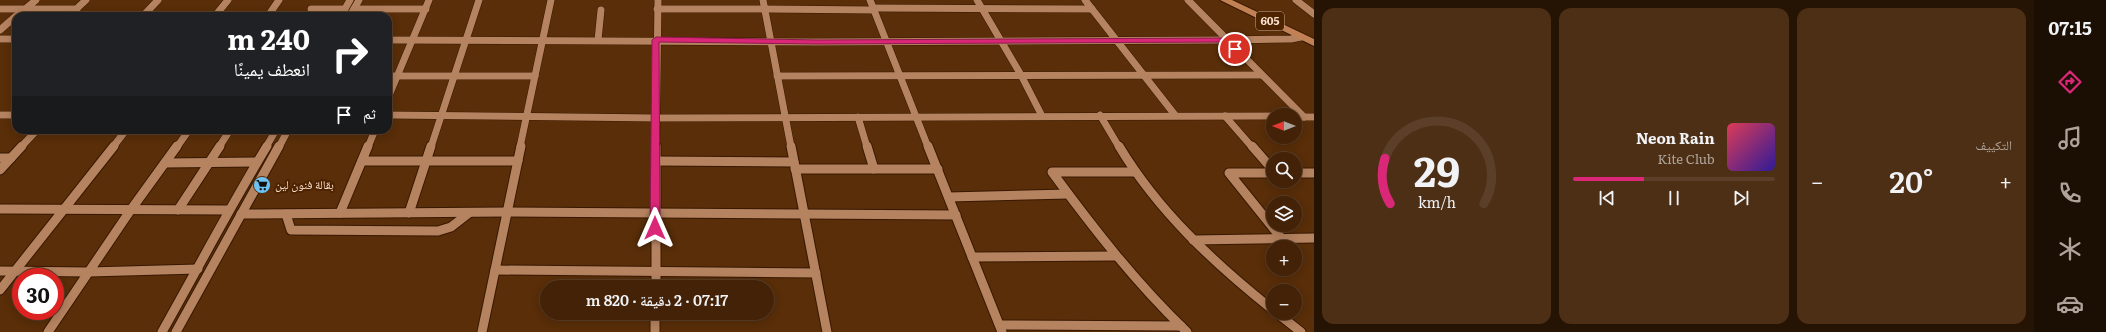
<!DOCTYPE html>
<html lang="ar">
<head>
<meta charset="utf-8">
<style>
	:root { --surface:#432207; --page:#4d2f15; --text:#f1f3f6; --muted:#afa49b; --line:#5b3f28; --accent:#db2777 }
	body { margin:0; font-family:Literata,"Noto Naskh Arabic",serif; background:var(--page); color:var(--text); direction:rtl; height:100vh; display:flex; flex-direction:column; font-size:15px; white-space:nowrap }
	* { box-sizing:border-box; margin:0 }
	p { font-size:13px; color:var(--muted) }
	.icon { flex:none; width:22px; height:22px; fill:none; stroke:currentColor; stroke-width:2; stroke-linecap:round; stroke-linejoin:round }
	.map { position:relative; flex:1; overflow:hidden; direction:ltr }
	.sheet { display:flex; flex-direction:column; gap:8px; padding:8px; background:#251304; width:720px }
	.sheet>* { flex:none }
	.top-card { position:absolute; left:12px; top:12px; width:380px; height:122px; border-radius:12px; box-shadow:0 2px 10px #0003,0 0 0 1px var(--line); direction:rtl; background:#202124; color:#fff; overflow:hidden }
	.needle { width:26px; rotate:270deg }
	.tools { position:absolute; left:1266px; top:108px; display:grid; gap:8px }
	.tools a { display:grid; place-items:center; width:36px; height:36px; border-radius:50%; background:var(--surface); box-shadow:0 2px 10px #0003,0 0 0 1px var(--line); font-size:20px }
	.speed { position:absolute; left:12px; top:268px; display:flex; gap:8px; font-size:20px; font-weight:700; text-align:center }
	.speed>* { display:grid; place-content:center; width:52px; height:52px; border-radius:50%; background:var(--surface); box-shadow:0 2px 10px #0003,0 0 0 1px var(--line); line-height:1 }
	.speed .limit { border:6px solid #d22; background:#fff; color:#111 }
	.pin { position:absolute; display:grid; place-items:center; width:34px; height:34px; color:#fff; margin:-17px; border:2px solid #fff; border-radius:50%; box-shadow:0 1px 4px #0007 }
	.me { position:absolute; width:44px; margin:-22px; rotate:0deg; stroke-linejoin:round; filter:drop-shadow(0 0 3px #0008) }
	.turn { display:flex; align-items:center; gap:14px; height:84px; padding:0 16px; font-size:18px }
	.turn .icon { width:52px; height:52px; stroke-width:2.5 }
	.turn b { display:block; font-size:28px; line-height:34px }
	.then { display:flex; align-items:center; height:38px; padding:0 16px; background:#0003; gap:8px; font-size:15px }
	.big { font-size:30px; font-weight:600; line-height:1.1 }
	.sheet .tile { flex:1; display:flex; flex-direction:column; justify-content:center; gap:6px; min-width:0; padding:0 14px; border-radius:12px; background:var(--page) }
	.sheet .dial { align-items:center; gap:0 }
	.dial svg { height:104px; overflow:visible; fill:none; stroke:var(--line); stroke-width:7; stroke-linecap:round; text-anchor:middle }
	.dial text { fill:var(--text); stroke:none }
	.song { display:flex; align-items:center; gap:12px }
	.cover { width:48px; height:48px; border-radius:6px; background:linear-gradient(135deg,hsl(350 70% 55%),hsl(250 70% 35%)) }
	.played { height:4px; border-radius:2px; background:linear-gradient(90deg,var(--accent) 35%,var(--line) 35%) }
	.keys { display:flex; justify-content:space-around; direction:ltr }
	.heat { display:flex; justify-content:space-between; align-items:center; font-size:22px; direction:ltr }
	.sheet .tiles { flex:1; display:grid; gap:8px; grid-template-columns:repeat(3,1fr) }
	.trip { position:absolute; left:540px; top:280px; width:234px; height:40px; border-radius:20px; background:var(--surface); box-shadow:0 2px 10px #0003,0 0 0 1px var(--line); font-weight:600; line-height:40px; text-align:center; direction:rtl }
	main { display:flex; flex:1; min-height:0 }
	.tab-bar { display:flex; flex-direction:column; width:72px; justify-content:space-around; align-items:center; background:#1b0e03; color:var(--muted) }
	.tab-bar .icon { width:28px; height:28px }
	.tab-bar .selected { color:var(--accent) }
	.tab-bar b { font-size:18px; color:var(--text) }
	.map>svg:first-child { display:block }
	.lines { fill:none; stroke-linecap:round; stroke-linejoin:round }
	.minor-far1-casing { stroke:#381800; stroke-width:8 }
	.minor-casing { stroke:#381800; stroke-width:11 }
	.highway-casing { stroke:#381800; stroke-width:2 }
	.minor-far1 { stroke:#b58360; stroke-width:7 }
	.minor { stroke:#b58360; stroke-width:9 }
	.highway { fill:#c18154; fill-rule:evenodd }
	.route { fill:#db2777; stroke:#8e194d }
	.labels { text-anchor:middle; stroke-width:4; stroke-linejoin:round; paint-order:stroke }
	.shield { fill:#4d2300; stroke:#c7a790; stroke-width:1 }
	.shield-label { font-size:11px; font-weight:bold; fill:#fbdfcd }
	.poi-label { font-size:12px; fill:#fbdfcd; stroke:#4d2300; text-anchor:start }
</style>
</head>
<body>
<main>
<nav class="tab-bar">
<b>07:15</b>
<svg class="icon selected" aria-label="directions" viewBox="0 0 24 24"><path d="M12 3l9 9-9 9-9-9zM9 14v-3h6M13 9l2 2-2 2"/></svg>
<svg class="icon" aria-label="music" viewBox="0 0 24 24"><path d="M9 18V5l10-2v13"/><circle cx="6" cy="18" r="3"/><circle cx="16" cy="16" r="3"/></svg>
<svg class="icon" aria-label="phone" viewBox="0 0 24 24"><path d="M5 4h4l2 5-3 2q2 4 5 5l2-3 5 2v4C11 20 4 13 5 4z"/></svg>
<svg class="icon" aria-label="climate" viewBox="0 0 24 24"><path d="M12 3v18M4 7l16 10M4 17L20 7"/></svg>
<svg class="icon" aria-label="car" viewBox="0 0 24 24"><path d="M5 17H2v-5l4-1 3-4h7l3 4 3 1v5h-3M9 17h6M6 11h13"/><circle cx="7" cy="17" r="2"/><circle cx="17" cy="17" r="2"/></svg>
</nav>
<section class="sheet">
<div class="tiles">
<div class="tile"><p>التكييف</p>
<div class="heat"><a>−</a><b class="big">20°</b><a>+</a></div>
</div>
<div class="tile">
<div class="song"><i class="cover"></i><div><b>Neon Rain</b><p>Kite Club</p></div></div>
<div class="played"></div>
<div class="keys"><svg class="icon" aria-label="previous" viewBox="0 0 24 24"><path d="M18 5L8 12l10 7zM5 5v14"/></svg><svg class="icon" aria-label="pause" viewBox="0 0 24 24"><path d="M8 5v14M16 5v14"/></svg><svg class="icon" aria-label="next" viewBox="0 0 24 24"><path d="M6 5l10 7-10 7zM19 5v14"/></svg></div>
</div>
<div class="tile dial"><svg viewBox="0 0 100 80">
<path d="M14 69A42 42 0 1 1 86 69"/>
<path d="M14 69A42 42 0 0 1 10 34" stroke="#db2777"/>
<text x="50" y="56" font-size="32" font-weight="700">29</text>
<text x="50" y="72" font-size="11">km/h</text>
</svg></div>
</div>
</section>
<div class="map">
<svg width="1314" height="332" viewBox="0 0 1314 332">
	<rect width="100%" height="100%" fill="#592e09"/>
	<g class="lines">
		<g class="minor-far1-casing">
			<g id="minor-far1">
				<polyline points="763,0 791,147"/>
				<polyline points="870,0 928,147"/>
				<polyline points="977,0 1021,75 1042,116"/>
				<polyline points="1085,0 1175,115"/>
				<polyline points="1188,0 1304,117"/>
				<polyline points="1296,0 1314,14"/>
				<polyline points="873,8 1092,9"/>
				<polyline points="0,9 77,9"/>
				<polyline points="311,9 345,9"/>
				<polyline points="354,9 426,9"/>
				<polyline points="657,9 764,9"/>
				<polyline points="765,9 874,10"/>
				<polyline points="17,16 36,0"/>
				<polyline points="69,16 86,0"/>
				<polyline points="143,16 158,0"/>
				<polyline points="215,16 228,0"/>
				<polyline points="268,16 279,0"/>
				<polyline points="341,16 350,0"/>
				<polyline points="350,16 359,0"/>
				<polyline points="0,30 16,16"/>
				<polyline points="0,39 16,39"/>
				<polyline points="388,40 818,42 1226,40 1291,39 1301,37"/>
				<polyline points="598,40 601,10"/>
				<polyline points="388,76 535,76"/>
				<polyline points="777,76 1261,75"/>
				<polyline points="388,98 429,0"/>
				<polyline points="0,115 16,115"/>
				<polyline points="388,115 656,118 1273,116"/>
				<polyline points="1100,115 1119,147"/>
				<polyline points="1225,116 1252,147"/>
				<polyline points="858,117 867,147"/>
				<polyline points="1295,117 1314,117"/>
				<polyline points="21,147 37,130"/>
				<polyline points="113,147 126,130"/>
				<polyline points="177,147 189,130"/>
				<polyline points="219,147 230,130"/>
				<polyline points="266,147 276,130"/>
				<polyline points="279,147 288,130"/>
				<polyline points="368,147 375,130"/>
				<polyline points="431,147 479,0"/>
				<polyline points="520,147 551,0"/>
				<polyline points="656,147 658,0"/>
			</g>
		</g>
		<g class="minor-casing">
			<g id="minor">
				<polyline points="656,146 656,287"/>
				<polyline points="791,146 827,332"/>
				<polyline points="867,146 874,169"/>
				<polyline points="928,146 1002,332"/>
				<path d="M1119,146C1158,211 1214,263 1273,310"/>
				<polyline points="1252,146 1273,170"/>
				<polyline points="0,158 11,158"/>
				<polyline points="362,161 518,161"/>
				<polyline points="656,161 794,162"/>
				<polyline points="165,163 256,162"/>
				<polyline points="795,169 938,169"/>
				<polyline points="0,170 22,146"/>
				<path d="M1135,172H1052C1094,229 1136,283 1187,332"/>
				<polyline points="1273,173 1229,173 1282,239"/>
				<polyline points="1295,173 1314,173"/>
				<polyline points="949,197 1068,194"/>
				<polyline points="0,209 228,210"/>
				<polyline points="178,210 220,146"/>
				<polyline points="340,213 368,146"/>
				<polyline points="409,213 431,146"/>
				<polyline points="241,214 507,212 956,215"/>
				<polyline points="286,214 291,230 438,231 451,227 469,213"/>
				<polyline points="1193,240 1314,238"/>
				<polyline points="972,257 1115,256"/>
				<polyline points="495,270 816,273"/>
				<polyline points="0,271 89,272 198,269"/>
				<polyline points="0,290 114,146"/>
				<polyline points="655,313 655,332"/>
				<polyline points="1277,313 1301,332"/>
				<polyline points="1000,325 1181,326"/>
				<polyline points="48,332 130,211 177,146"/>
				<path d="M162,332C197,270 230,207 267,146"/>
				<polyline points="176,332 279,146"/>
				<polyline points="482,332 521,146"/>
			</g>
		</g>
		<g class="highway-casing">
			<polygon id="highway" points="1220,0 1232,0 1314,39 1314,46"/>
		</g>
		<use href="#minor-far1" class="minor-far1"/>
		<use href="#minor" class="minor"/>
		<use href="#highway" class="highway"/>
	</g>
	<polygon class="route" points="656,37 818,40 1226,38 1238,49 1232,50 1224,42 818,44 659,42 660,228 655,232 650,228 652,40"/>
	<defs>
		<g id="supermarket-disc" transform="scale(0.9)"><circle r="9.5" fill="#6dc2f3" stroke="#4d2300"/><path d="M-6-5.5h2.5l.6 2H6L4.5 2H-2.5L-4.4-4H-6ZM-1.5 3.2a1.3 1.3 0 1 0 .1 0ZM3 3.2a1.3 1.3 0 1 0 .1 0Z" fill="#111"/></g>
	</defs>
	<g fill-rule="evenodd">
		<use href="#supermarket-disc" x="262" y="185"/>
	</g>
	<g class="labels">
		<rect class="shield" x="1256" y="12" width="28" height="18" rx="3"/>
		<g class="shield-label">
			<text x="1270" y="25">605</text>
		</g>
		<g class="poi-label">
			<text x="275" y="189">بقالة فنون لين</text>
		</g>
	</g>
</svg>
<div class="tools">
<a><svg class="needle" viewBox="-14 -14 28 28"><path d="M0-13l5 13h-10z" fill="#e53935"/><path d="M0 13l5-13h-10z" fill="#afa49b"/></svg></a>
<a><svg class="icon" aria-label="search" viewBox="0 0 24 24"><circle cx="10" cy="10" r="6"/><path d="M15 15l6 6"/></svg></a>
<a><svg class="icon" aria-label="layers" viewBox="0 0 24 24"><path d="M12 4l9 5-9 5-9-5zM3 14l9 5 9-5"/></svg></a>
<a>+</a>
<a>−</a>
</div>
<div class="speed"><div class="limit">30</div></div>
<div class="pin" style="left:1235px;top:49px;background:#d93025"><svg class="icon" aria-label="arrive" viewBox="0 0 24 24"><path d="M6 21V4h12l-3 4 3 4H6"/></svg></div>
<svg class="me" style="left:655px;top:228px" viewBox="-20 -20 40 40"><path d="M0-17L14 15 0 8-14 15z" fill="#db2777" stroke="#fff" stroke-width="4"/></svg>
<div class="trip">07:17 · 2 دقيقة · 820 m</div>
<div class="top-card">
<div class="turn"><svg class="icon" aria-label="right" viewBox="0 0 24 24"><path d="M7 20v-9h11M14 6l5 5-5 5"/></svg><div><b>240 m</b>انعطف يمينًا</div></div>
<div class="then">ثم<svg class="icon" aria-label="arrive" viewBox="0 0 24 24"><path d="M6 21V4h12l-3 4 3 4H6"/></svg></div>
</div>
</div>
</main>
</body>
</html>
